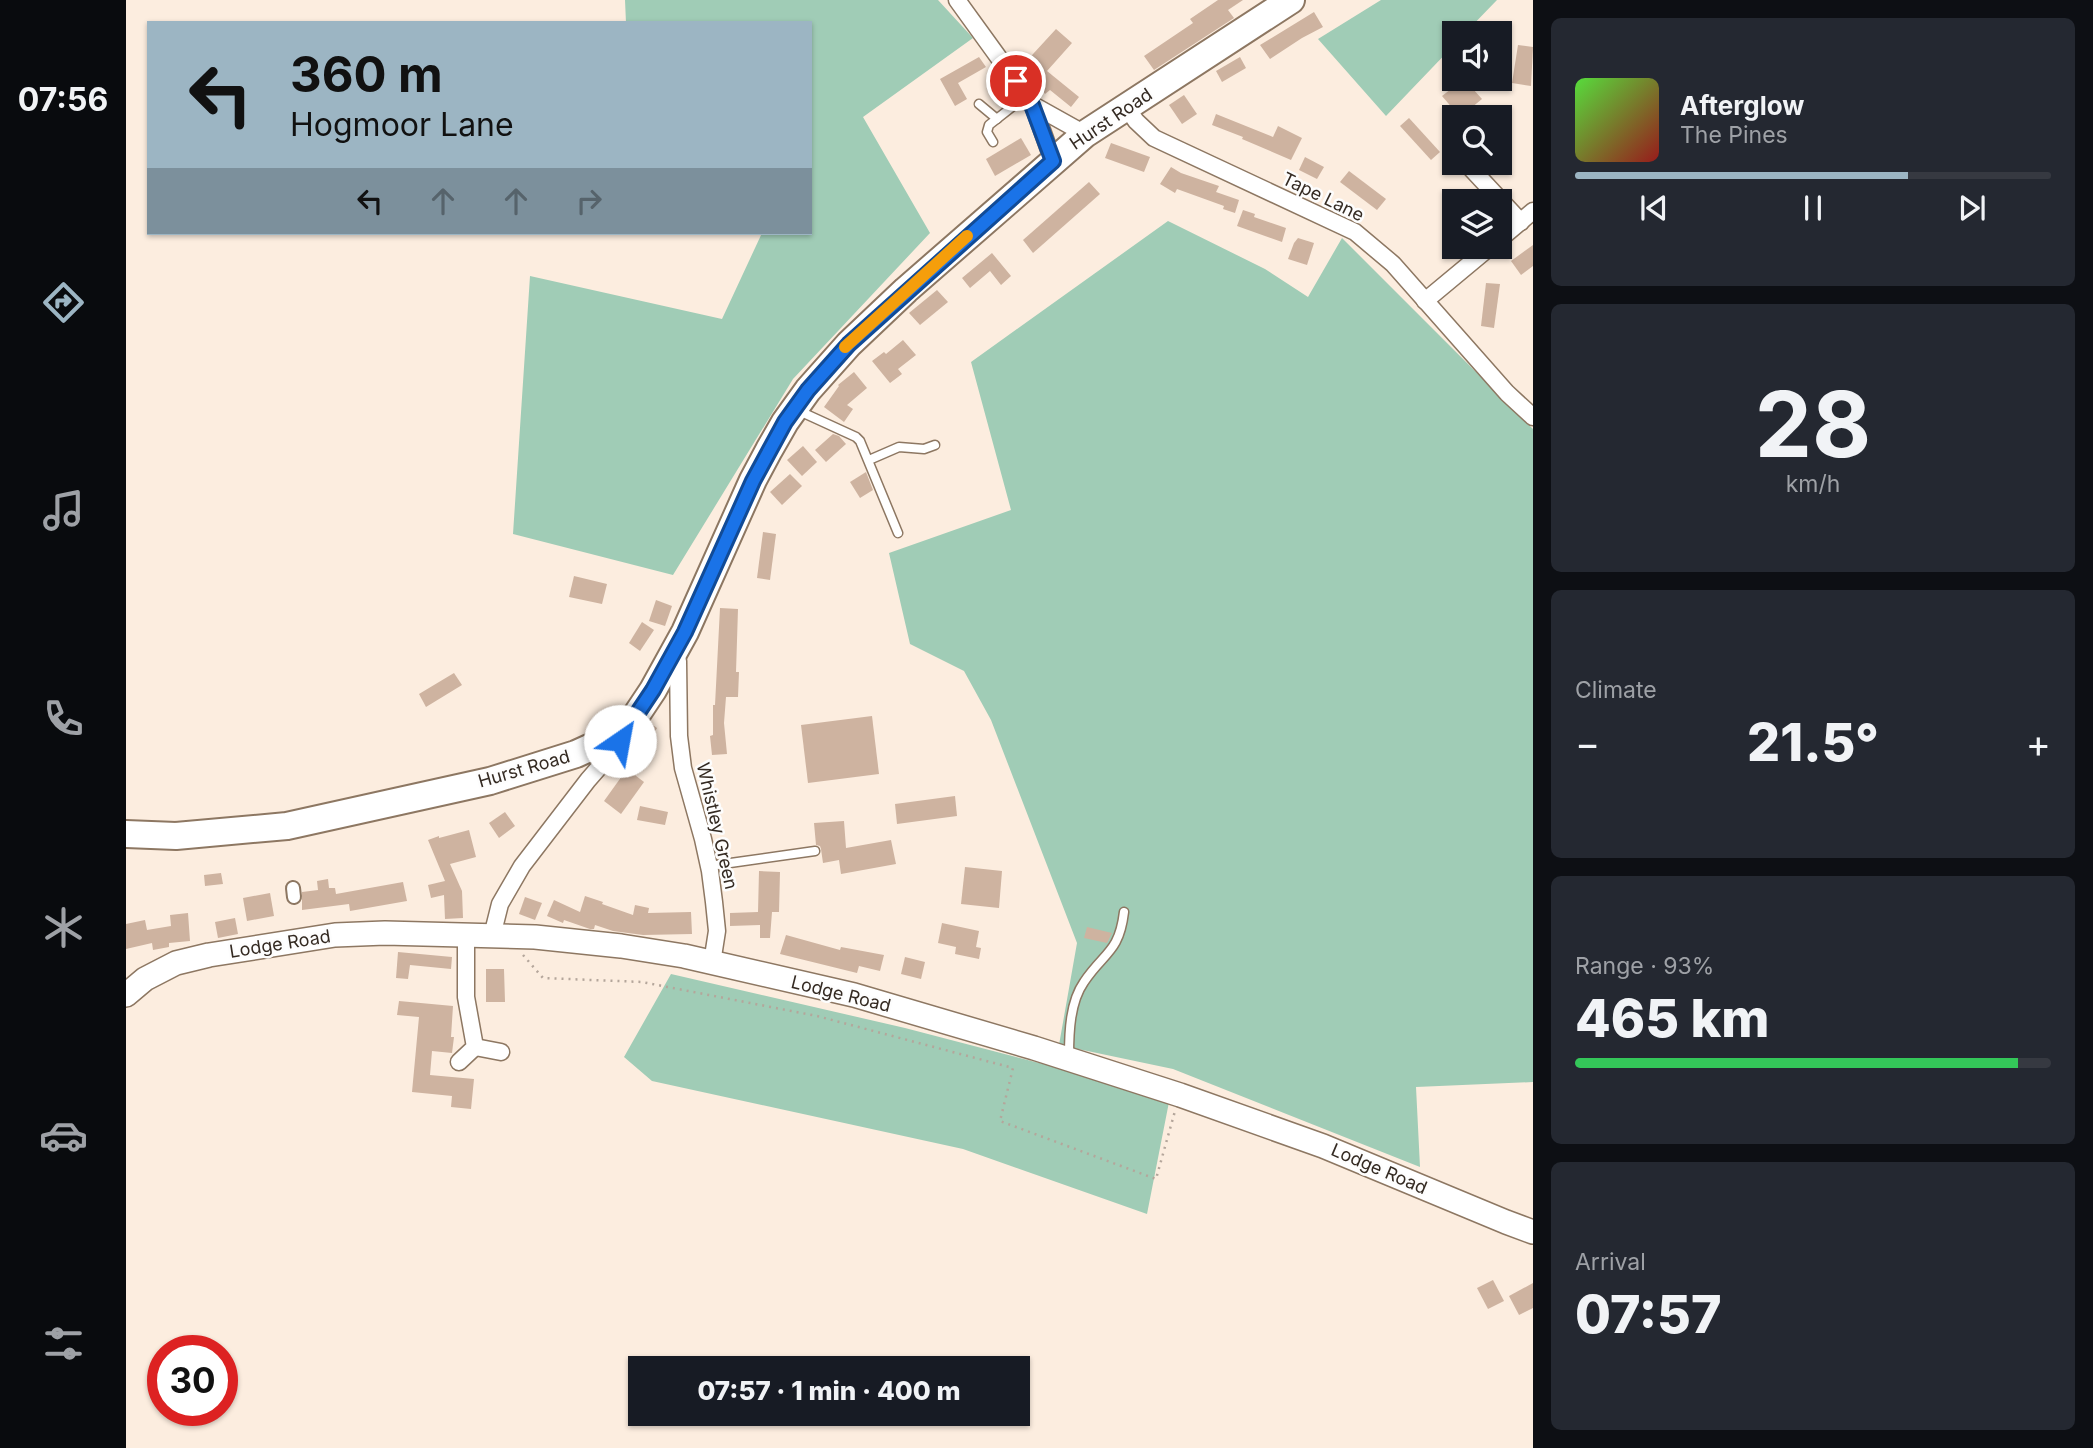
<!DOCTYPE html>
<html lang="en">
<head>
<meta charset="utf-8">
<style>
	:root { --surface:#171b24; --page:#242831; --text:#f1f3f6; --muted:#9ea1a6; --line:#363941; --accent:#9cb5c3 }
	body { margin:0; font-family:Inter,sans-serif; background:var(--page); color:var(--text); height:100vh; display:flex; flex-direction:column; font-size:26px; white-space:nowrap }
	* { box-sizing:border-box; margin:0 }
	p { font-size:23px; color:var(--muted) }
	.icon { flex:none; width:38px; height:38px; fill:none; stroke:currentColor; stroke-width:2; stroke-linecap:round; stroke-linejoin:round }
	.map { position:relative; flex:1; overflow:hidden }
	.details { display:flex; flex-direction:column; gap:18px; padding:18px; background:#0d0f14; width:560px }
	.details>* { flex:none }
	.hud { position:absolute; left:21px; top:21px; width:665px; height:214px; border-radius:0px; box-shadow:0 2px 5px #0004; background:#9cb5c3; color:#111; overflow:hidden }
	.buttons { position:absolute; left:1316px; top:21px; display:grid; gap:14px }
	.buttons a { display:grid; place-items:center; width:70px; height:70px; border-radius:0px; background:var(--surface); box-shadow:0 2px 5px #0004; font-size:35px }
	.speed { position:absolute; left:21px; top:1335px; display:flex; gap:14px; font-size:35px; font-weight:700; text-align:center }
	.speed>* { display:grid; place-content:center; width:91px; height:91px; border-radius:50%; background:var(--surface); box-shadow:0 2px 5px #0004; line-height:1 }
	.speed .limit { border:10px solid #d22; background:#fff; color:#111 }
	.pin { position:absolute; display:grid; place-items:center; width:60px; height:60px; color:#fff; margin:-30px; border:4px solid #fff; border-radius:50%; box-shadow:0 2px 7px #0007 }
	.me { position:absolute; width:77px; margin:-38px; rotate:33deg; stroke-linejoin:round; filter:drop-shadow(0 0 5px #0008) }
	.turn { display:flex; align-items:center; gap:24px; height:147px; padding:0 28px; font-size:32px }
	.turn .icon { width:91px; height:91px; stroke-width:2.5 }
	.turn b { display:block; font-size:49px; line-height:60px }
	.lanes { display:flex; align-items:center; height:66px; padding:0 28px; background:#0003; justify-content:center; gap:35px; direction:ltr }
	.lanes .off { opacity:.35 }
	.big { font-size:52px; font-weight:800; line-height:1.1 }
	.details .tile { flex:1; display:flex; flex-direction:column; justify-content:center; gap:10px; min-width:0; padding:0 24px; border-radius:10px; background:var(--page) }
	.details .dial { align-items:center; gap:0 }
	.dial b { font-size:91px; line-height:1 }
	.song { display:flex; align-items:center; gap:21px }
	.cover { width:84px; height:84px; border-radius:10px; background:linear-gradient(135deg,hsl(110 70% 55%),hsl(0 70% 35%)) }
	.played { height:7px; border-radius:4px; background:linear-gradient(90deg,var(--accent) 70%,var(--line) 70%) }
	.keys { display:flex; justify-content:space-around; direction:ltr }
	.heat { display:flex; justify-content:space-between; align-items:center; font-size:38px; direction:ltr }
	.charge { height:10px; border-radius:5px; background:linear-gradient(90deg,#34c759 93%,var(--line) 0) }
	.trip { position:absolute; left:502px; top:1356px; width:402px; height:70px; border-radius:0px; background:var(--surface); box-shadow:0 2px 5px #0004; font-weight:800; line-height:70px; text-align:center }
	main { display:flex; flex:1; min-height:0 }
	.tabs { display:flex; flex-direction:column; width:126px; justify-content:space-around; align-items:center; background:#090b0e; color:var(--muted) }
	.tabs .icon { width:49px; height:49px }
	.tabs .active { color:var(--accent) }
	.tabs b { font-size:32px; color:var(--text) }
	.map>svg:first-child { display:block }
	.green { fill:#a0ccb6 }
	.building { fill:#ceb3a0 }
	.lines { fill:none; stroke-linecap:round; stroke-linejoin:round }
	.service-casing { stroke:#8d7762; stroke-width:11 }
	.pedestrian-casing { stroke:#8d7762; stroke-width:16 }
	.minor-casing { stroke:#8d7762; stroke-width:19 }
	.secondary-casing { stroke:#8d7762; stroke-width:26 }
	.primary-casing { stroke:#8d7762; stroke-width:30 }
	.path { stroke:#b4a69b; stroke-width:2.5; stroke-dasharray:2 5; stroke-linecap:butt }
	.service { stroke:#fff; stroke-width:8 }
	.pedestrian { stroke:#fff; stroke-width:12 }
	.minor { stroke:#fff; stroke-width:16 }
	.secondary { stroke:#fff; stroke-width:23 }
	.primary { stroke:#fff; stroke-width:26 }
	.route-casing { stroke:#114b97; stroke-width:18 }
	.route { stroke:#1a73e8; stroke-width:12 }
	.slow { stroke:#f59e0b; stroke-width:12 }
	.labels { text-anchor:middle; stroke-width:5; stroke-linejoin:round; paint-order:stroke }
	.street-label { font-size:18px; fill:#342a22; stroke:#fdfdfd }
</style>
</head>
<body>
<main>
<nav class="tabs">
<b>07:56</b>
<svg class="icon active" aria-label="directions" viewBox="0 0 24 24"><path d="M12 3l9 9-9 9-9-9zM9 14v-3h6M13 9l2 2-2 2"/></svg>
<svg class="icon" aria-label="music" viewBox="0 0 24 24"><path d="M9 18V5l10-2v13"/><circle cx="6" cy="18" r="3"/><circle cx="16" cy="16" r="3"/></svg>
<svg class="icon" aria-label="phone" viewBox="0 0 24 24"><path d="M5 4h4l2 5-3 2q2 4 5 5l2-3 5 2v4C11 20 4 13 5 4z"/></svg>
<svg class="icon" aria-label="climate" viewBox="0 0 24 24"><path d="M12 3v18M4 7l16 10M4 17L20 7"/></svg>
<svg class="icon" aria-label="car" viewBox="0 0 24 24"><path d="M5 17H2v-5l4-1 3-4h7l3 4 3 1v5h-3M9 17h6M6 11h13"/><circle cx="7" cy="17" r="2"/><circle cx="17" cy="17" r="2"/></svg>
<svg class="icon" aria-label="filters" viewBox="0 0 24 24"><path d="M4 7h16M4 17h16"/><circle cx="9" cy="7" r="2"/><circle cx="15" cy="17" r="2"/></svg>
</nav>
<div class="map">
<svg width="1407" height="1448" viewBox="0 0 1407 1448">
	<rect width="100%" height="100%" fill="#fceddf"/>
	<g class="green">
		<polygon points="499,0 812,0 847,38 737,117 804,233 667,379 547,575 387,534 404,276 596,319 636,233 684,233 684,23 500,23"/>
		<polygon points="1255,0 1371,0 1339,33 1328,33 1328,45 1260,116 1192,39"/>
		<polygon points="1042,221 1139,269 1182,297 1216,238 1407,429 1407,1082 1290,1087 1294,1167 1047,1069 933,1045 951,943 865,720 838,671 784,644 763,553 885,510 845,362"/>
		<polygon points="545,974 779,1028 921,1065 1043,1102 1021,1214 837,1149 526,1081 498,1057"/>
	</g>
	<g class="building">
		<polygon points="1092,0 1117,0 1102,10 1108,18 1028,70 1018,56 1067,23 1064,19"/>
		<polygon points="1188,12 1197,27 1176,38 1144,59 1134,45"/>
		<polygon points="930,29 946,43 921,71 953,97 945,107 924,90 919,94 904,73 896,66"/>
		<polygon points="1392,45 1407,47 1405,86 1386,83"/>
		<polygon points="853,57 860,67 832,83 841,99 829,106 814,79"/>
		<polygon points="1114,57 1120,68 1096,82 1090,71"/>
		<polygon points="1338,79 1356,99 1334,117 1316,96"/>
		<polygon points="1058,95 1071,114 1056,124 1043,105"/>
		<polygon points="1090,114 1147,137 1152,126 1176,138 1165,160 1116,139 1117,137 1086,125"/>
		<polygon points="1283,118 1314,152 1305,160 1274,126"/>
		<polygon points="895,138 905,155 869,176 860,159"/>
		<polygon points="985,143 1024,157 1018,172 979,158"/>
		<polygon points="1179,157 1198,167 1191,179 1173,170"/>
		<polygon points="1045,167 1055,173 1093,186 1090,192 1113,200 1109,213 1097,209 1098,206 1051,189 1049,193 1034,184"/>
		<polygon points="1223,171 1260,199 1251,210 1214,182"/>
		<polygon points="963,182 974,194 907,253 897,240"/>
		<polygon points="1117,210 1129,214 1128,217 1160,228 1156,242 1111,226"/>
		<polygon points="1172,238 1188,243 1181,265 1162,259 1168,243"/>
		<polygon points="1407,245 1407,266 1395,275 1385,261"/>
		<polygon points="866,253 885,276 875,285 864,271 844,288 836,278"/>
		<polygon points="1360,283 1374,284 1368,328 1355,326"/>
		<polygon points="811,290 822,302 794,325 783,313"/>
		<polygon points="777,340 790,355 772,369 776,374 764,383 746,361 758,352 760,354"/>
		<polygon points="728,372 741,388 721,405 727,409 718,422 698,407 713,386 712,385"/>
		<polygon points="707,434 713,436 720,444 700,462 689,450"/>
		<polygon points="677,446 691,462 676,476 661,460"/>
		<polygon points="740,472 747,490 734,498 724,482"/>
		<polygon points="664,474 676,486 656,505 644,492"/>
		<polygon points="637,532 650,534 644,580 631,578"/>
		<polygon points="448,576 481,584 476,604 443,597"/>
		<polygon points="530,600 546,606 539,626 523,621"/>
		<polygon points="594,608 612,609 610,672 613,672 612,697 600,697 598,723 601,754 586,755 584,736 587,735 587,705 589,705"/>
		<polygon points="516,622 528,630 514,651 503,643"/>
		<polygon points="328,673 336,685 300,707 293,694"/>
		<polygon points="746,716 753,774 682,783 675,725"/>
		<polygon points="524,723 531,728 511,762 502,756 516,732"/>
		<polygon points="501,769 518,782 495,814 478,801"/>
		<polygon points="829,796 831,816 771,824 769,804"/>
		<polygon points="514,806 542,812 539,825 511,820"/>
		<polygon points="379,812 389,826 373,838 363,823"/>
		<polygon points="718,821 720,848 765,840 770,864 715,874 713,860 697,863 695,849 694,846 690,845 688,823"/>
		<polygon points="343,830 350,857 324,864 336,891 337,918 319,919 318,895 305,898 302,885 319,881 302,840 313,836 313,838"/>
		<polygon points="839,867 876,871 873,908 835,904"/>
		<polygon points="633,871 654,872 653,912 646,912 644,938 634,938 634,925 604,926 604,913 632,912"/>
		<polygon points="95,873 97,884 79,886 78,875"/>
		<polygon points="202,879 203,888 209,888 210,894 277,882 281,901 224,911 223,904 176,910 176,892 192,890 191,881"/>
		<polygon points="144,893 148,916 121,921 117,898"/>
		<polygon points="459,896 477,902 476,904 507,915 509,905 523,908 522,913 565,912 566,934 517,935 487,931 469,925 468,929 464,929 438,920 437,923 421,916 428,900 454,912"/>
		<polygon points="399,897 416,903 409,920 393,914"/>
		<polygon points="62,913 64,941 43,943 43,947 27,950 26,943 0,949 0,924 19,920 21,930 45,926 44,915"/>
		<polygon points="109,918 112,934 92,938 89,922"/>
		<polygon points="816,923 853,931 850,947 855,948 853,959 829,954 830,947 812,943"/>
		<polygon points="961,927 986,933 981,943 958,938"/>
		<polygon points="660,935 714,950 715,947 758,955 754,971 733,966 731,973 654,954"/>
		<polygon points="272,952 326,957 325,969 284,965 282,979 270,978"/>
		<polygon points="779,957 799,962 795,979 775,974"/>
		<polygon points="360,969 378,969 379,1002 360,1002"/>
		<polygon points="273,1001 327,1006 325,1037 328,1037 326,1053 306,1051 304,1075 348,1079 345,1109 325,1107 326,1096 286,1092 293,1017 271,1015"/>
		<polygon points="1367,1280 1378,1301 1362,1309 1351,1288"/>
		<polygon points="1407,1283 1407,1308 1393,1315 1383,1296"/>
	</g>
	<g class="lines">
		<g class="service-casing">
			<g id="service">
				<polyline points="853,104 871,119"/>
				<polyline points="867,142 861,132 863,125 900,96"/>
				<polyline points="671,410 730,437 734,441 772,533"/>
				<polyline points="743,460 773,447 798,449 809,445"/>
				<polyline points="583,866 689,851"/>
				<path d="M943,1056C943,1032 944,1002 958,982C978,952 993,953 998,912"/>
			</g>
		</g>
		<g class="pedestrian-casing">
			<polyline id="pedestrian" points="167,888 168,897"/>
		</g>
		<g class="minor-casing">
			<g id="minor">
				<polyline points="831,0 907,105 927,161"/>
				<polyline points="907,105 959,134"/>
				<polyline points="1001,108 1010,121 1028,138 1229,232 1267,264 1381,393 1407,417"/>
				<polyline points="1340,163 1395,222"/>
				<polyline points="1374,239 1407,211"/>
				<polyline points="1299,301 1364,247"/>
				<polyline points="547,654 552,661 553,736 557,768 577,839 584,871 588,902 591,931 586,963"/>
				<polyline points="366,936 374,904 396,866 462,780 483,756 493,741 495,734"/>
				<polyline points="349,1047 375,1052"/>
				<polyline points="333,1062 349,1047 340,997 340,935"/>
			</g>
		</g>
		<g class="secondary-casing">
			<polyline id="secondary" points="0,995 19,979 50,963 83,955 209,935 259,933 409,937 495,946 558,956 728,995 908,1048 1054,1095 1197,1146 1380,1222 1407,1232"/>
		</g>
		<g class="primary-casing">
			<polyline id="primary" points="0,834 50,836 161,826 364,781 450,754 485,738 509,717 527,690 559,632 627,480 643,450 659,422 682,390 723,344 780,290 959,134 1165,0"/>
		</g>
		<polyline class="path" points="397,955 417,978 516,982 691,1016 887,1068 874,1121 1030,1179 1049,1111"/>
		<use href="#service" class="service"/>
		<use href="#pedestrian" class="pedestrian"/>
		<use href="#minor" class="minor"/>
		<use href="#secondary" class="secondary"/>
		<use href="#primary" class="primary"/>
	</g>
	<g class="lines">
		<g class="route-casing">
			<polyline id="route" points="494,741 496,730 509,717 527,690 559,632 627,481 659,422 682,390 723,344 927,161 906,105 890,81"/>
		</g>
		<use href="#route" class="route"/>
		<polyline class="slow" points="719,347 841,236"/>
	</g>
	<g class="labels">
		<g class="street-label">
			<text transform="translate(985 119) rotate(-34)" y="6">Hurst Road</text>
			<text transform="translate(1197 197) rotate(26)" y="6">Tape Lane</text>
			<text transform="translate(398 769) rotate(-16)" y="6">Hurst Road</text>
			<text transform="translate(591 826) rotate(77)" y="6">Whistley Green</text>
			<text transform="translate(154 944) rotate(-9)" y="6">Lodge Road</text>
			<text transform="translate(715 994) rotate(14)" y="6">Lodge Road</text>
			<text transform="translate(1253 1169) rotate(23)" y="6">Lodge Road</text>
		</g>
	</g>
</svg>
<div class="buttons">
<a><svg class="icon" aria-label="sound" viewBox="0 0 24 24"><path d="M4 9h4l5-4v14l-5-4H4zM17 9q2 3 0 6"/></svg></a>
<a><svg class="icon" aria-label="search" viewBox="0 0 24 24"><circle cx="10" cy="10" r="6"/><path d="M15 15l6 6"/></svg></a>
<a><svg class="icon" aria-label="layers" viewBox="0 0 24 24"><path d="M12 4l9 5-9 5-9-5zM3 14l9 5 9-5"/></svg></a>
</div>
<div class="speed"><div class="limit">30</div></div>
<div class="pin" style="left:890px;top:81px;background:#d93025"><svg class="icon" aria-label="arrive" viewBox="0 0 24 24"><path d="M6 21V4h12l-3 4 3 4H6"/></svg></div>
<svg class="me" style="left:494px;top:741px" viewBox="-20 -20 40 40"><circle r="19" fill="#fff"/><path d="M0-13L10 11 0 6-10 11z" fill="#1a73e8"/></svg>
<div class="trip">07:57 · 1 min · 400 m</div>
<div class="hud">
<div class="turn"><svg class="icon" aria-label="left" viewBox="0 0 24 24"><path d="M17 20v-9H6M10 6l-5 5 5 5"/></svg><div><b>360 m</b>Hogmoor Lane</div></div>
<div class="lanes"><svg class="icon" aria-label="left" viewBox="0 0 24 24"><path d="M17 20v-9H6M10 6l-5 5 5 5"/></svg><svg class="icon off" aria-label="ahead" viewBox="0 0 24 24"><path d="M12 20V5M6 11l6-6 6 6"/></svg><svg class="icon off" aria-label="ahead" viewBox="0 0 24 24"><path d="M12 20V5M6 11l6-6 6 6"/></svg><svg class="icon off" aria-label="right" viewBox="0 0 24 24"><path d="M7 20v-9h11M14 6l5 5-5 5"/></svg></div>
</div>
</div>
<section class="details">
<div class="tile">
<div class="song"><i class="cover"></i><div><b>Afterglow</b><p>The Pines</p></div></div>
<div class="played"></div>
<div class="keys"><svg class="icon" aria-label="previous" viewBox="0 0 24 24"><path d="M18 5L8 12l10 7zM5 5v14"/></svg><svg class="icon" aria-label="pause" viewBox="0 0 24 24"><path d="M8 5v14M16 5v14"/></svg><svg class="icon" aria-label="next" viewBox="0 0 24 24"><path d="M6 5l10 7-10 7zM19 5v14"/></svg></div>
</div>
<div class="tile dial"><b>28</b><p>km/h</p></div>
<div class="tile"><p>Climate</p>
<div class="heat"><a>−</a><b class="big">21.5°</b><a>+</a></div>
</div>
<div class="tile"><p>Range · 93%</p><b class="big">465 km</b><div class="charge"></div></div>
<div class="tile"><p>Arrival</p><b class="big">07:57</b></div>
</section>
</main>
</body>
</html>
